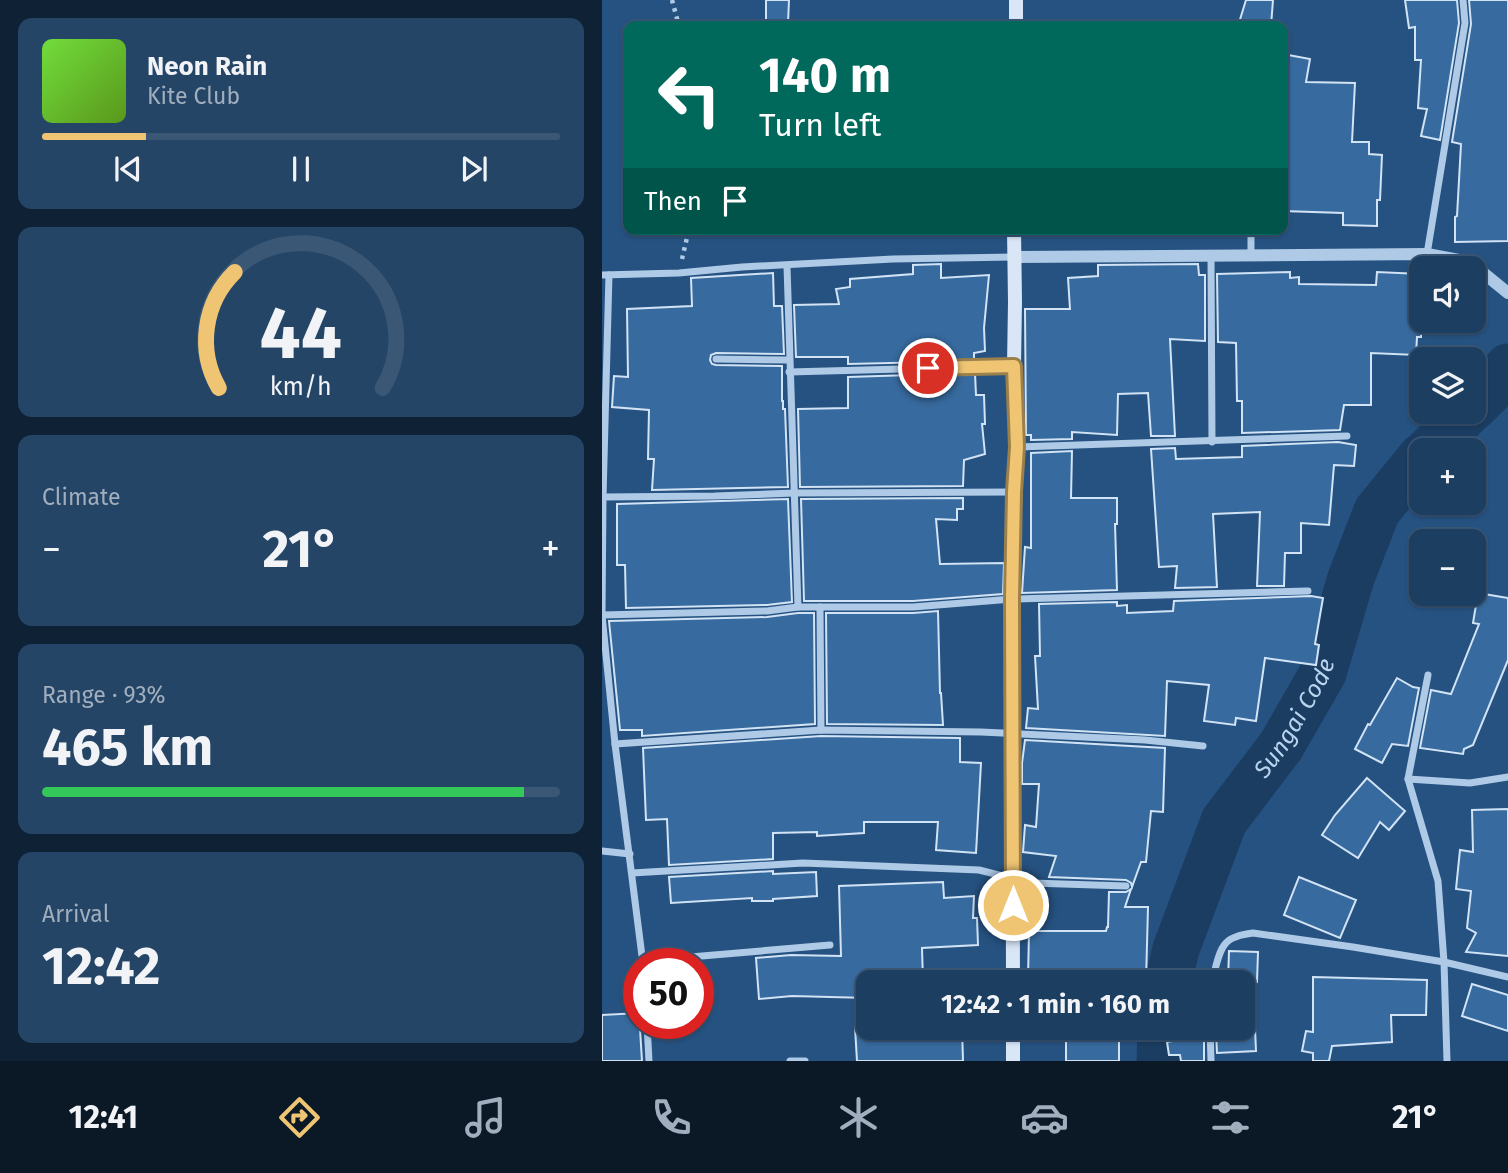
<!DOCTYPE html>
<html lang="en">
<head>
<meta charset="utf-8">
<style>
	:root { --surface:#1c3e61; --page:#254567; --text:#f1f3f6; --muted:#a0aebd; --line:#3a5776; --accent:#efc573 }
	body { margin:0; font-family:"Fira Sans",sans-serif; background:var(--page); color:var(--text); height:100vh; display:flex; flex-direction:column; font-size:26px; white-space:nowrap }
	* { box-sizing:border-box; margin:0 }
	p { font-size:23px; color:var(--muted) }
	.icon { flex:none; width:38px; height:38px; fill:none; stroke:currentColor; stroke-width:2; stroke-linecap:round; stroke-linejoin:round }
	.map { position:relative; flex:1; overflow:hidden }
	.side { display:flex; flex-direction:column; gap:18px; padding:18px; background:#0f2235; width:602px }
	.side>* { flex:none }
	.top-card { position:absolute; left:21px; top:21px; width:665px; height:214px; border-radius:14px; box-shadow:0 2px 5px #0004,0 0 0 2px var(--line); background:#00695c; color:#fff; overflow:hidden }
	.controls { position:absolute; left:807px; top:256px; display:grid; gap:14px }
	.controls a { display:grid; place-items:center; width:77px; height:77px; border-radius:14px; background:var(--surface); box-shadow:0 2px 5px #0004,0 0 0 2px var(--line); font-size:35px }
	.speed { position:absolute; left:21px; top:948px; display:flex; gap:14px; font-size:35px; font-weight:700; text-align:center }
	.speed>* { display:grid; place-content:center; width:91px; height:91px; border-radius:50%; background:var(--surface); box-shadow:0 2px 5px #0004,0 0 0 2px var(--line); line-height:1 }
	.speed .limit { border:10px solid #d22; background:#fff; color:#111 }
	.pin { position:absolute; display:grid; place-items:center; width:60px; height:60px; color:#fff; margin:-30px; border:4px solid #fff; border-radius:50%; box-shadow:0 2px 7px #0007 }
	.me { position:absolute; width:77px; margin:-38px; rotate:0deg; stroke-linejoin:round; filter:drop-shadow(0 0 5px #0008) }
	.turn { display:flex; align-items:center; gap:24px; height:147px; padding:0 21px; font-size:32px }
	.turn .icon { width:91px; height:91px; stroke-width:2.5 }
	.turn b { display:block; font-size:49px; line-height:60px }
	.then { display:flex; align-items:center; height:66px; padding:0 21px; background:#0003; gap:14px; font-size:26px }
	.big { font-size:52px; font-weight:700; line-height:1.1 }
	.side .card { flex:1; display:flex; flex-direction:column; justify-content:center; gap:10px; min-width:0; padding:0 24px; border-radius:14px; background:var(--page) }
	.side .dial { align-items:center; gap:0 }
	.dial svg { height:182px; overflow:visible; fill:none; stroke:var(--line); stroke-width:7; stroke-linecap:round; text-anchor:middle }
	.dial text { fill:var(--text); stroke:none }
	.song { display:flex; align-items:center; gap:21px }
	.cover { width:84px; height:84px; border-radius:10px; background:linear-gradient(135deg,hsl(100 70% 55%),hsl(90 70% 35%)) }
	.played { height:7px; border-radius:4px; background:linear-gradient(90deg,var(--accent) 20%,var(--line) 20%) }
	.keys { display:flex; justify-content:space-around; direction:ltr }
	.heat { display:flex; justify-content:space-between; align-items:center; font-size:38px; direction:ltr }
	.charge { height:10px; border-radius:5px; background:linear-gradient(90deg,#34c759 93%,var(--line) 0) }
	.trip { position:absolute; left:254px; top:970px; width:399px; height:70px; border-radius:14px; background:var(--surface); box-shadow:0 2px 5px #0004,0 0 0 2px var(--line); font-weight:700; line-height:70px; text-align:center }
	.dock { display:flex; height:112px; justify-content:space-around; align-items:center; background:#0b1927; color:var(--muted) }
	.dock .icon { width:49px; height:49px }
	.dock .on { color:var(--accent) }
	.dock b { font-size:32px; color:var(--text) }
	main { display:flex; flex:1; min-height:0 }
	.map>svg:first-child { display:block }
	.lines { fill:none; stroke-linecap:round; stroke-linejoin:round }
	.river { stroke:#1b3d62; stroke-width:47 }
	.building { fill:#376a9e; stroke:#d1e3f5; stroke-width:2 }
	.path { stroke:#aecae6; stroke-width:4.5; stroke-dasharray:3.5 5; stroke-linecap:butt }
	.minor { stroke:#aecae6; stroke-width:7 }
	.tertiary { stroke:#aecae6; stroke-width:12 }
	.secondary { stroke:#d8e6f6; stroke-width:14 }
	.route-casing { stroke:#9b804b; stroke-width:18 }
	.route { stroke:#efc573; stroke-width:12 }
	.labels { text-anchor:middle; stroke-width:7; stroke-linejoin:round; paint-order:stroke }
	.water-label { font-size:24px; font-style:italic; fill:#b9d4ee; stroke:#265281 }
</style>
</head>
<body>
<main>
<section class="side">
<div class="card">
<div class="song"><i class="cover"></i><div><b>Neon Rain</b><p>Kite Club</p></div></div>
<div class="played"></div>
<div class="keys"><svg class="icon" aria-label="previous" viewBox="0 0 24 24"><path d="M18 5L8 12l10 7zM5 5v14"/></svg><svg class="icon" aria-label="pause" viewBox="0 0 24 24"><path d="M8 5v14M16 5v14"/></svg><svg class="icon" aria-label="next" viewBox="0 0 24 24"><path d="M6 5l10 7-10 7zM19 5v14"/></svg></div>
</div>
<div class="card dial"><svg viewBox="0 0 100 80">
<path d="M14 69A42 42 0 1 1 86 69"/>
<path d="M14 69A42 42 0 0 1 21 18" stroke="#efc573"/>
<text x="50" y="56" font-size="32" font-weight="700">44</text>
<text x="50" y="72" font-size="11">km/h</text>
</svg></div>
<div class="card"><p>Climate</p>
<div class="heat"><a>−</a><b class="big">21°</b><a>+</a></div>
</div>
<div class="card"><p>Range · 93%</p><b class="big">465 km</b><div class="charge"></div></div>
<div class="card"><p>Arrival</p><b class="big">12:42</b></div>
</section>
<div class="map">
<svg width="906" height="1061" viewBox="0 0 906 1061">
	<rect width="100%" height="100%" fill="#265281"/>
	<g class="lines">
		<g class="river">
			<polyline points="872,407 889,390 906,367"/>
			<polyline points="827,450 867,411"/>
			<path id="s1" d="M566,982L574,949L622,821L679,746L721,673L749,578L775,511L819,457"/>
			<polyline points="558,1061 559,1027"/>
		</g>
	</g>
	<g class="building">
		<polygon points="164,0 187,0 186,23 164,23"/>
		<polygon points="644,0 671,0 669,26 636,26"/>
		<polygon points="803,0 855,0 857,23 838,140 819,136 825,109 816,108 819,60 813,60 813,27 807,28"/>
		<polygon points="867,0 906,0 906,241 853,242 853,217 855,216 859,144 850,142 869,24"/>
		<polygon points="681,54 708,59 704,82 753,83 750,142 767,142 767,154 780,155 778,200 775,200 775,226 741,225 741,213 681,211"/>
		<polygon points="339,264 339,278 387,275 382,328 383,351 372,353 372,361 246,364 246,357 194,357 192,305 237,304 234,289 248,287 248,279 311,274 311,265"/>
		<polygon points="596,264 597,275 603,275 603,341 568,339 573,436 549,436 546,393 516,394 515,435 470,432 470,439 429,440 429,435 424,435 423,309 468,309 466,278 496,276 496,265"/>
		<polygon points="688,272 688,278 697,277 697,284 774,285 775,272 818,274 816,313 819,313 819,337 815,337 814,355 769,353 769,405 742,405 738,430 640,433 640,401 635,401 634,343 616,342 615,274"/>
		<polygon points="171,273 172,306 180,306 182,354 114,353 109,355 108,360 110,364 114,365 180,366 180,401 181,401 181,409 183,409 186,487 50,490 52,459 46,459 47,410 10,407 12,376 26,377 25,309 90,306 89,278"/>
		<polygon points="373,373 374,395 382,395 383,424 380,424 383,454 362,460 361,486 198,487 196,409 246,408 246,377"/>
		<polygon points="736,442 754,445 752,466 732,465 727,525 699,523 699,553 683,553 682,586 655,586 658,512 611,514 615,587 573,588 575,566 557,567 549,449 573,448 574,459 640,457 640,446"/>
		<polygon points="470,451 469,498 515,498 515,524 513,524 515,590 420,593 423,547 429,548 429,453"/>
		<polygon points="361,498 361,509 355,509 355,520 334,519 338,564 402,563 401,594 311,601 202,601 199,499"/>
		<polygon points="186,499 190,602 165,605 24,608 23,565 15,565 15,504"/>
		<polygon points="876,593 906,598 906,660 871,745 862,749 861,754 818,748 829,690 849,694 877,624 871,623"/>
		<polygon points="709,596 721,598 713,644 717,645 714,665 663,658 654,721 634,718 633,725 602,721 607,685 565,681 563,736 424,728 426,708 436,709 433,656 438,656 437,604 515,602 515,606 525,605 525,613 571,611 572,601"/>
		<polygon points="336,611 338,693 339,693 341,725 225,724 224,613 311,613"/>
		<polygon points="196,613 212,613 213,724 40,736 40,730 18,730 7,621 165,617"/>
		<polygon points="795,678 811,687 817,688 806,746 790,744 780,763 753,749 766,724 768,725"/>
		<polygon points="219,736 358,738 358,762 379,763 374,853 334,850 336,822 262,822 262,833 215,836 215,832 171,833 171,859 67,865 65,819 44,820 41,748"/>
		<polygon points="423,740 563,748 561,812 549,811 544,862 539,862 530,887 529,883 524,880 447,877 454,856 421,852 423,825 434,827 437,784 420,784 420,763"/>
		<polygon points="765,778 803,811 787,830 778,822 756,858 720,835 733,815"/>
		<polygon points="906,809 906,956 864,952 874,933 865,928 869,891 854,889 858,850 871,852 870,810"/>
		<polygon points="171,871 171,874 214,872 215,896 171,899 171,901 150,901 150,898 69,903 67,877"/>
		<polygon points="697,877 754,900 738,938 682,915"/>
		<polygon points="341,882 342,898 372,896 371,918 375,918 376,945 320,948 321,982 266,982 266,998 190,996 157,999 154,958 189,955 239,956 237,886"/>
		<polygon points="529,889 523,907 546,907 544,982 503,982 503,979 426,979 427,931 504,931 505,927 506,927 507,892 524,892"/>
		<polygon points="627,951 656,952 655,982 626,982"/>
		<polygon points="711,977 825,980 824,1015 789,1015 790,1042 730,1046 727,1061 711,1061 711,1053 700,1051 704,1031 711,1032"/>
		<polygon points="870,984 906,995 906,1031 860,1016"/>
		<polygon points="37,1013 40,1061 0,1061 0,1015"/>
		<polygon points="253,1027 360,1027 361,1061 255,1061"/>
		<rect x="464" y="1027" width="53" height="34"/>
		<polygon points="653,1028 654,1051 615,1053 614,1033 619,1032 618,1029"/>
		<polygon points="602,1035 602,1061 579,1061 578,1055 567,1055 565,1042"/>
	</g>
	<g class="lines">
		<g class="path">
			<polyline points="70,0 77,26"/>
			<polyline points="80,259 87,229"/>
		</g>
		<g class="minor">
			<polyline points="825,254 863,23 861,0"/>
			<polyline points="649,255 649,229"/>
			<polyline points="609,256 610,442"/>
			<polyline points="185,266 196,607"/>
			<polyline points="0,275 77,273 140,267 291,259 412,257"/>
			<polyline points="7,275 1,497 0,615 13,744 41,964"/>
			<polyline points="114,359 187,360"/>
			<polyline points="187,372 412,366"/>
			<polyline points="416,447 745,436"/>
			<polyline points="1,497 113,496 192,493 412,492"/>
			<polyline points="218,607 219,730"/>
			<polyline points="0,615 165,611 196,607 311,607 410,599 706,591"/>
			<polyline points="826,675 806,779 836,881 842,962 845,1061"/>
			<polyline points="13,744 219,730 379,732 543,740 601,746"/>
			<polyline points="806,779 868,783 906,777"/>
			<polyline points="0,851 28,854"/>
			<polyline points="30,873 201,863 377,870 429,883 524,886"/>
			<polyline points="41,961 228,945"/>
			<path d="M610,982C613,971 616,951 624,943C630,936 643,934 651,933L751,947L842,962L906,977"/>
			<polyline points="45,1024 47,1061"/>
			<polyline points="608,1027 609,1061"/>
			<polyline points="188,1061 203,1061"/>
		</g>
		<polyline class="tertiary" points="412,257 825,254 868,262 906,293"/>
		<g class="secondary">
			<polyline points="414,26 414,0"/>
			<polyline points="411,982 410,599 415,447 412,366 413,302 412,229"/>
			<polyline points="411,1061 411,1027"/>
		</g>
	</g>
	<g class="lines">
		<g class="route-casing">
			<polyline id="route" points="326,368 412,366 415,447 412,492 410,599 411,905"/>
		</g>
		<use href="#route" class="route"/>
	</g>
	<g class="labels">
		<g class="water-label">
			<text dy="8" stroke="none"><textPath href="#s1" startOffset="296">Sungai Code</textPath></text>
		</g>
	</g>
</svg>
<div class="controls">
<a><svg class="icon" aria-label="sound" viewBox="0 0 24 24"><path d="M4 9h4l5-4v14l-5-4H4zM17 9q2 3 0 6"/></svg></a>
<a><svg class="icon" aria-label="layers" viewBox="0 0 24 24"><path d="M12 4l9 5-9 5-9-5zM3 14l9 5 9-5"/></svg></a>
<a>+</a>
<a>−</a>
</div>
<div class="speed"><div class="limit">50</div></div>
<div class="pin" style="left:326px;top:368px;background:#d93025"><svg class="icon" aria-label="arrive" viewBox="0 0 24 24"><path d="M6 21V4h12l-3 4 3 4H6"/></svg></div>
<svg class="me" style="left:411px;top:905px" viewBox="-20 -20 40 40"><circle r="17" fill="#efc573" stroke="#fff" stroke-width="3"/><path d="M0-11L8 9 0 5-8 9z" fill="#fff"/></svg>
<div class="trip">12:42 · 1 min · 160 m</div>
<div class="top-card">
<div class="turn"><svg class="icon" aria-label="left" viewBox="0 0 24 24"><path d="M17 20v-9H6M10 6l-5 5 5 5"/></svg><div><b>140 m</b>Turn left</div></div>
<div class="then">Then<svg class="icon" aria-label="arrive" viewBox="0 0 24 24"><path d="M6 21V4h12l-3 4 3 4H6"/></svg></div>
</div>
</div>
</main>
<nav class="dock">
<b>12:41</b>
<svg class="icon on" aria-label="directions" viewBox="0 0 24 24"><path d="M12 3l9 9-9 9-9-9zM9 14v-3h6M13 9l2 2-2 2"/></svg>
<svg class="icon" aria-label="music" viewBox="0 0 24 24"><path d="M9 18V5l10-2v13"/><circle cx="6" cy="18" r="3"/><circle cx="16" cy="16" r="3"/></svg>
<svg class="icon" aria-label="phone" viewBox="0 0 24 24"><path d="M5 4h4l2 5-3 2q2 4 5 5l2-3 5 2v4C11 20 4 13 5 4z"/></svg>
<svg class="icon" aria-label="climate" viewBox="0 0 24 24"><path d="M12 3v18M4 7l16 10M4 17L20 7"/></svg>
<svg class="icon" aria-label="car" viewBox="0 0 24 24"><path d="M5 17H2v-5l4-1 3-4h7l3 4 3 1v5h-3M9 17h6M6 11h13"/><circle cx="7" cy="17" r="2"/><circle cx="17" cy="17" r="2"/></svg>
<svg class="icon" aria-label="filters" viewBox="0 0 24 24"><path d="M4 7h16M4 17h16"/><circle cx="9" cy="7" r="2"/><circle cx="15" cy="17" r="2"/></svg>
<b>21°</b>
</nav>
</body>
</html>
